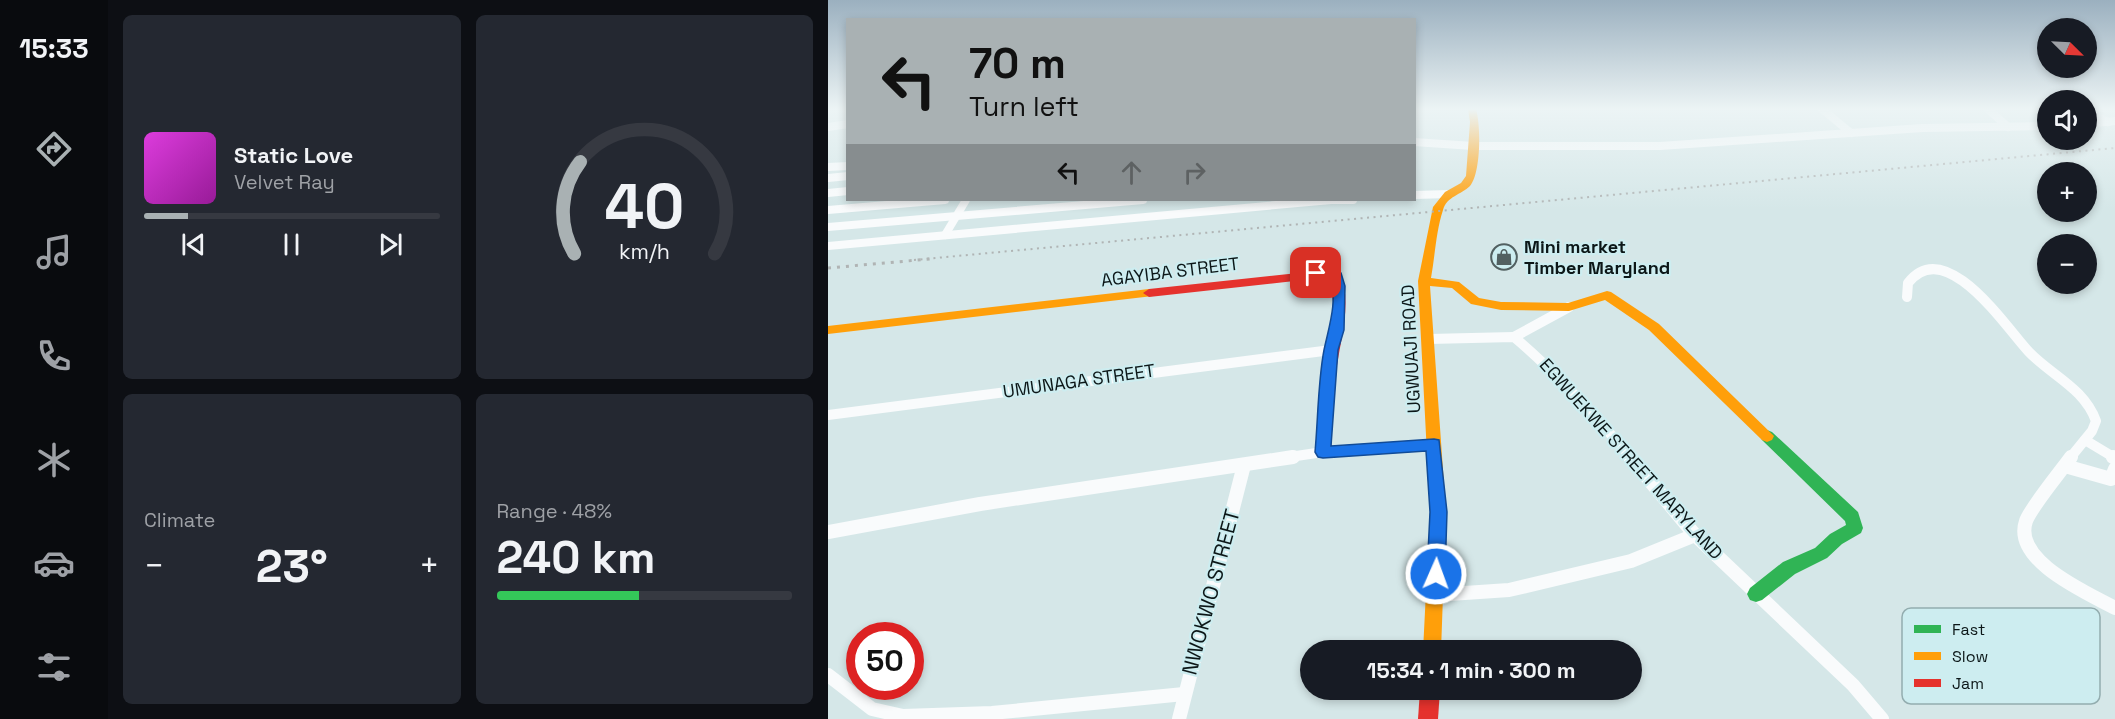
<!DOCTYPE html>
<html lang="en">
<head>
<meta charset="utf-8">
<style>
	:root { --surface:#171b24; --page:#242831; --text:#f1f3f6; --muted:#9ea1a6; --line:#363941; --accent:#a9b1b3 }
	body { margin:0; font-family:"Space Grotesk",sans-serif; background:var(--page); color:var(--text); height:100vh; display:flex; flex-direction:column; font-size:22px; white-space:nowrap }
	* { box-sizing:border-box; margin:0 }
	p { font-size:20px; color:var(--muted) }
	.icon { flex:none; width:33px; height:33px; fill:none; stroke:currentColor; stroke-width:2; stroke-linecap:round; stroke-linejoin:round }
	.map { position:relative; flex:1; overflow:hidden }
	.side { display:flex; flex-direction:column; gap:15px; padding:15px; background:#0d0f14; width:720px }
	.side>* { flex:none }
	.banner { position:absolute; left:18px; top:18px; width:570px; height:183px; border-radius:0px; box-shadow:0 3px 9px #0003; background:#a9b1b3; color:#111; overflow:hidden }
	.needle { width:39px; rotate:114deg }
	.tools { position:absolute; left:1209px; top:18px; display:grid; gap:12px }
	.tools a { display:grid; place-items:center; width:60px; height:60px; border-radius:50%; background:var(--surface); box-shadow:0 3px 9px #0003; font-size:30px }
	.speed { position:absolute; left:18px; top:622px; display:flex; gap:12px; font-size:30px; font-weight:700; text-align:center }
	.speed>* { display:grid; place-content:center; width:78px; height:78px; border-radius:50%; background:var(--surface); box-shadow:0 3px 9px #0003; line-height:1 }
	.speed .limit { border:9px solid #d22; background:#fff; color:#111 }
	.pin { position:absolute; display:grid; place-items:center; width:51px; height:51px; color:#fff; margin:-26px; border-radius:12px; box-shadow:0 3px 9px #0006 }
	.me { position:absolute; width:66px; margin:-33px; rotate:2deg; stroke-linejoin:round; filter:drop-shadow(0 0 4px #0008) }
	.turn { display:flex; align-items:center; gap:21px; height:126px; padding:0 24px; font-size:27px }
	.turn .icon { width:78px; height:78px; stroke-width:2.5 }
	.turn b { display:block; font-size:42px; line-height:51px }
	.lanes { display:flex; align-items:center; height:57px; padding:0 24px; background:#0003; justify-content:center; gap:30px; direction:ltr }
	.lanes .off { opacity:.35 }
	.big { font-size:45px; font-weight:800; line-height:1.1 }
	.side .tile { flex:1; display:flex; flex-direction:column; justify-content:center; gap:9px; min-width:0; padding:0 21px; border-radius:9px; background:var(--page) }
	.side .dial { align-items:center; gap:0 }
	.dial svg { height:156px; overflow:visible; fill:none; stroke:var(--line); stroke-width:7; stroke-linecap:round; text-anchor:middle }
	.dial text { fill:var(--text); stroke:none }
	.song { display:flex; align-items:center; gap:18px }
	.cover { width:72px; height:72px; border-radius:9px; background:linear-gradient(135deg,hsl(300 70% 55%),hsl(300 70% 35%)) }
	.played { height:6px; border-radius:3px; background:linear-gradient(90deg,var(--accent) 15%,var(--line) 15%) }
	.keys { display:flex; justify-content:space-around; direction:ltr }
	.heat { display:flex; justify-content:space-between; align-items:center; font-size:33px; direction:ltr }
	.charge { height:9px; border-radius:4px; background:linear-gradient(90deg,#34c759 48%,var(--line) 0) }
	.side .tiles { flex:1; display:grid; gap:15px; grid-template-columns:repeat(2,1fr) }
	.trip { position:absolute; left:472px; top:640px; width:342px; height:60px; border-radius:30px; background:var(--surface); box-shadow:0 3px 9px #0003; font-weight:800; line-height:60px; text-align:center }
	main { display:flex; flex:1; min-height:0 }
	.tabs { display:flex; flex-direction:column; width:108px; justify-content:space-around; align-items:center; background:#090b0e; color:var(--muted) }
	.tabs .icon { width:42px; height:42px }
	.tabs .current { color:var(--accent) }
	.tabs b { font-size:27px; color:var(--text) }
	.map>svg:first-child { display:block }
	.lines { fill:none; stroke-linecap:round; stroke-linejoin:round }
	.street-far2 { stroke:#f9fbfc; stroke-width:8 }
	.street-far1 { stroke:#f9fbfc; stroke-width:10 }
	.street { stroke:#f9fbfc; stroke-width:14 }
	.fast { fill:#30b455; fill-rule:evenodd }
	.slow { fill:#ff9f0a; fill-rule:evenodd }
	.jam { fill:#e5322d; fill-rule:evenodd }
	.rail-far1 { stroke:#b0b4b4; stroke-width:2; stroke-dasharray:2 4.5; stroke-linecap:butt }
	.rail { stroke:#b0b4b4; stroke-width:3; stroke-dasharray:3 6; stroke-linecap:butt }
	.route { fill:#1a73e8; stroke:#114b97; stroke-width:1.5 }
	.labels { text-anchor:middle; stroke-width:4.5; stroke-linejoin:round; paint-order:stroke }
	.poi-label { font-size:18px; font-weight:bold; fill:#0c1718; stroke:#cdedf0; text-anchor:start }
	.street-label { font-size:18px; fill:#0c1718; stroke:#cdedf0 }
	.near-street-label { font-size:21px; fill:#0c1718; stroke:#cdedf0 }
	.key { fill:#cdedf0; stroke:#93adaf; stroke-width:1.5 }
	.key-label { font-size:16px; fill:#0c1718 }
</style>
</head>
<body>
<main>
<nav class="tabs">
<b>15:33</b>
<svg class="icon current" aria-label="directions" viewBox="0 0 24 24"><path d="M12 3l9 9-9 9-9-9zM9 14v-3h6M13 9l2 2-2 2"/></svg>
<svg class="icon" aria-label="music" viewBox="0 0 24 24"><path d="M9 18V5l10-2v13"/><circle cx="6" cy="18" r="3"/><circle cx="16" cy="16" r="3"/></svg>
<svg class="icon" aria-label="phone" viewBox="0 0 24 24"><path d="M5 4h4l2 5-3 2q2 4 5 5l2-3 5 2v4C11 20 4 13 5 4z"/></svg>
<svg class="icon" aria-label="climate" viewBox="0 0 24 24"><path d="M12 3v18M4 7l16 10M4 17L20 7"/></svg>
<svg class="icon" aria-label="car" viewBox="0 0 24 24"><path d="M5 17H2v-5l4-1 3-4h7l3 4 3 1v5h-3M9 17h6M6 11h13"/><circle cx="7" cy="17" r="2"/><circle cx="17" cy="17" r="2"/></svg>
<svg class="icon" aria-label="filters" viewBox="0 0 24 24"><path d="M4 7h16M4 17h16"/><circle cx="9" cy="7" r="2"/><circle cx="15" cy="17" r="2"/></svg>
</nav>
<section class="side">
<div class="tiles">
<div class="tile">
<div class="song"><i class="cover"></i><div><b>Static Love</b><p>Velvet Ray</p></div></div>
<div class="played"></div>
<div class="keys"><svg class="icon" aria-label="previous" viewBox="0 0 24 24"><path d="M18 5L8 12l10 7zM5 5v14"/></svg><svg class="icon" aria-label="pause" viewBox="0 0 24 24"><path d="M8 5v14M16 5v14"/></svg><svg class="icon" aria-label="next" viewBox="0 0 24 24"><path d="M6 5l10 7-10 7zM19 5v14"/></svg></div>
</div>
<div class="tile dial"><svg viewBox="0 0 100 80">
<path d="M14 69A42 42 0 1 1 86 69"/>
<path d="M14 69A42 42 0 0 1 17 22" stroke="#a9b1b3"/>
<text x="50" y="56" font-size="32" font-weight="700">40</text>
<text x="50" y="72" font-size="11">km/h</text>
</svg></div>
<div class="tile"><p>Climate</p>
<div class="heat"><a>−</a><b class="big">23°</b><a>+</a></div>
</div>
<div class="tile"><p>Range · 48%</p><b class="big">240 km</b><div class="charge"></div></div>
</div>
</section>
<div class="map">
<svg width="1287" height="719" viewBox="0 0 1287 719">
	<rect width="100%" height="100%" fill="#d5e7e8"/>
	<g class="lines">
		<g class="street-far2">
			<polyline points="994,109 1023,133"/>
			<polyline points="1160,109 1180,127"/>
			<polyline points="1258,112 1280,122"/>
			<polyline points="1258,124 1287,121"/>
			<polyline points="0,127 20,124"/>
			<polyline points="586,142 645,146 832,146 1094,128 1220,126"/>
			<polyline points="0,167 20,166"/>
			<polyline points="0,178 20,176"/>
			<polyline points="0,193 20,191"/>
			<polyline points="586,195 621,194"/>
			<polyline points="503,200 525,200"/>
			<polyline points="0,210 117,200"/>
			<polyline points="0,227 315,200"/>
			<polyline points="117,235 138,200"/>
			<polyline points="0,246 503,200"/>
		</g>
		<g class="street-far1">
			<path d="M1079,297L1080,283C1118,234 1179,329 1201,352C1224,376 1256,388 1268,421L1264,431L1242,458"/>
			<polyline points="686,337 741,307"/>
			<path d="M601,339L686,337C729,373 766,416 804,458"/>
			<polyline points="0,415 503,350"/>
			<polyline points="1257,440 1287,458"/>
			<polyline points="455,458 495,452 606,445"/>
		</g>
		<g class="street">
			<polyline points="802,457 867,535 1025,685 1054,719"/>
			<path d="M1243,457C1233,471 1203,507 1198,521C1184,561 1260,593 1287,608"/>
			<polyline points="1285,457 1287,458"/>
			<polyline points="1237,466 1283,479 1287,469"/>
			<polyline points="0,532 152,504 465,457"/>
			<polyline points="607,595 681,590 803,561 867,535"/>
			<polyline points="0,675 44,709 75,716 164,713 356,694"/>
			<polyline points="351,719 416,465"/>
		</g>
		<polygon class="fast" points="939,430 944,432 1030,512 1035,528 1033,533 1014,544 999,558 967,574 934,600 928,602 922,600 919,594 922,588 955,562 987,548 1002,534 1018,525 1017,521 934,440 932,436 934,432"/>
		<g class="slow">
			<path d="M640,109H648C653,126 653,173 642,186C633,195 619,196 615,210C608,231 607,256 603,278L631,282L651,298L673,302L740,303L779,291L783,292L831,324L946,436L944,440L939,442L934,440L821,330L777,300L741,311L673,310L643,304L624,288L602,286L618,512L613,651H595L602,512L590,281L605,207L617,192L633,183L638,176L642,122Z"/>
			<polygon points="321,289 325,290 327,293 325,296 0,334 0,326"/>
		</g>
		<g class="jam">
			<path d="M507,269L513,273C524,307 512,339 508,373C505,399 504,426 503,452L500,456L495,458L490,456L487,452L494,373L506,310L502,277L321,297L315,293L321,289Z"/>
			<polygon points="592,690 612,690 610,719 590,719"/>
		</g>
		<polyline class="rail-far1" points="86,260 1287,148"/>
		<polyline class="rail" points="0,268 102,259"/>
	</g>
	<linearGradient id="sky" x2="0" y2="1"><stop stop-color="#9bb0bf"/><stop offset="0.52" stop-color="#ecf4f5"/><stop offset="1" stop-color="#ecf4f5" stop-opacity="0"/></linearGradient>
	<rect width="1287" height="210" fill="url(#sky)"/>
	<path class="route" d="M507,269L513,273L517,286L516,330L510,350L503,446L606,439L611,440L619,512L617,574L614,580L608,582L601,580L599,574L602,512L598,451L495,458L490,457L487,452C490,420 490,381 496,350C501,326 510,301 502,277H488L482,273L488,270Z"/>
	<defs>
		<g id="shop-ring" transform="scale(1.35)"><circle r="9.5" fill="#cdedf0" stroke="#526061" stroke-width="1.5"/><path d="M-5-2.5h2.3a2.7 3.5 0 0 1 5.4 0H5L5.5 6h-11ZM-1.5-2.5h3a1.5 2.3 0 0 0-3 0Z" fill="#526061"/></g>
	</defs>
	<g fill-rule="evenodd">
		<use href="#shop-ring" x="676" y="257"/>
	</g>
	<g class="labels">
		<g class="poi-label">
			<text x="696" y="253">Mini market<tspan x="696" dy="21">Timber Maryland</tspan></text>
		</g>
		<g class="street-label">
			<text transform="translate(342 272) rotate(-7)" y="6">AGAYIBA STREET</text>
			<text transform="translate(583 349) rotate(-93)" y="6">UGWUAJI ROAD</text>
			<text transform="translate(251 381) rotate(-8)" y="6">UMUNAGA STREET</text>
			<text transform="translate(803 459) rotate(48)" y="6">EGWUEKWE STREET MARYLAND</text>
		</g>
		<g class="near-street-label">
			<text transform="translate(383 592) rotate(-75)" y="7">NWOKWO STREET</text>
		</g>
	</g>
	<rect x="1074" y="608" width="198" height="96" rx="9" class="key"/>
	<rect x="1086" y="625" width="27" height="8" fill="#30b455"/>
	<rect x="1086" y="652" width="27" height="8" fill="#ff9f0a"/>
	<rect x="1086" y="679" width="27" height="8" fill="#e5322d"/>
	<g class="key-label">
		<text x="1124" y="635">Fast</text>
		<text x="1124" y="662">Slow</text>
		<text x="1124" y="689">Jam</text>
	</g>
</svg>
<div class="tools">
<a><svg class="needle" viewBox="-14 -14 28 28"><path d="M0-13l5 13h-10z" fill="#e53935"/><path d="M0 13l5-13h-10z" fill="#9ea1a6"/></svg></a>
<a><svg class="icon" aria-label="sound" viewBox="0 0 24 24"><path d="M4 9h4l5-4v14l-5-4H4zM17 9q2 3 0 6"/></svg></a>
<a>+</a>
<a>−</a>
</div>
<div class="speed"><div class="limit">50</div></div>
<div class="pin" style="left:488px;top:273px;background:#d93025"><svg class="icon" aria-label="arrive" viewBox="0 0 24 24"><path d="M6 21V4h12l-3 4 3 4H6"/></svg></div>
<svg class="me" style="left:608px;top:574px" viewBox="-20 -20 40 40"><circle r="17" fill="#1a73e8" stroke="#fff" stroke-width="3"/><path d="M0-11L8 9 0 5-8 9z" fill="#fff"/></svg>
<div class="trip">15:34 · 1 min · 300 m</div>
<div class="banner">
<div class="turn"><svg class="icon" aria-label="left" viewBox="0 0 24 24"><path d="M17 20v-9H6M10 6l-5 5 5 5"/></svg><div><b>70 m</b>Turn left</div></div>
<div class="lanes"><svg class="icon" aria-label="left" viewBox="0 0 24 24"><path d="M17 20v-9H6M10 6l-5 5 5 5"/></svg><svg class="icon off" aria-label="ahead" viewBox="0 0 24 24"><path d="M12 20V5M6 11l6-6 6 6"/></svg><svg class="icon off" aria-label="right" viewBox="0 0 24 24"><path d="M7 20v-9h11M14 6l5 5-5 5"/></svg></div>
</div>
</div>
</main>
</body>
</html>
